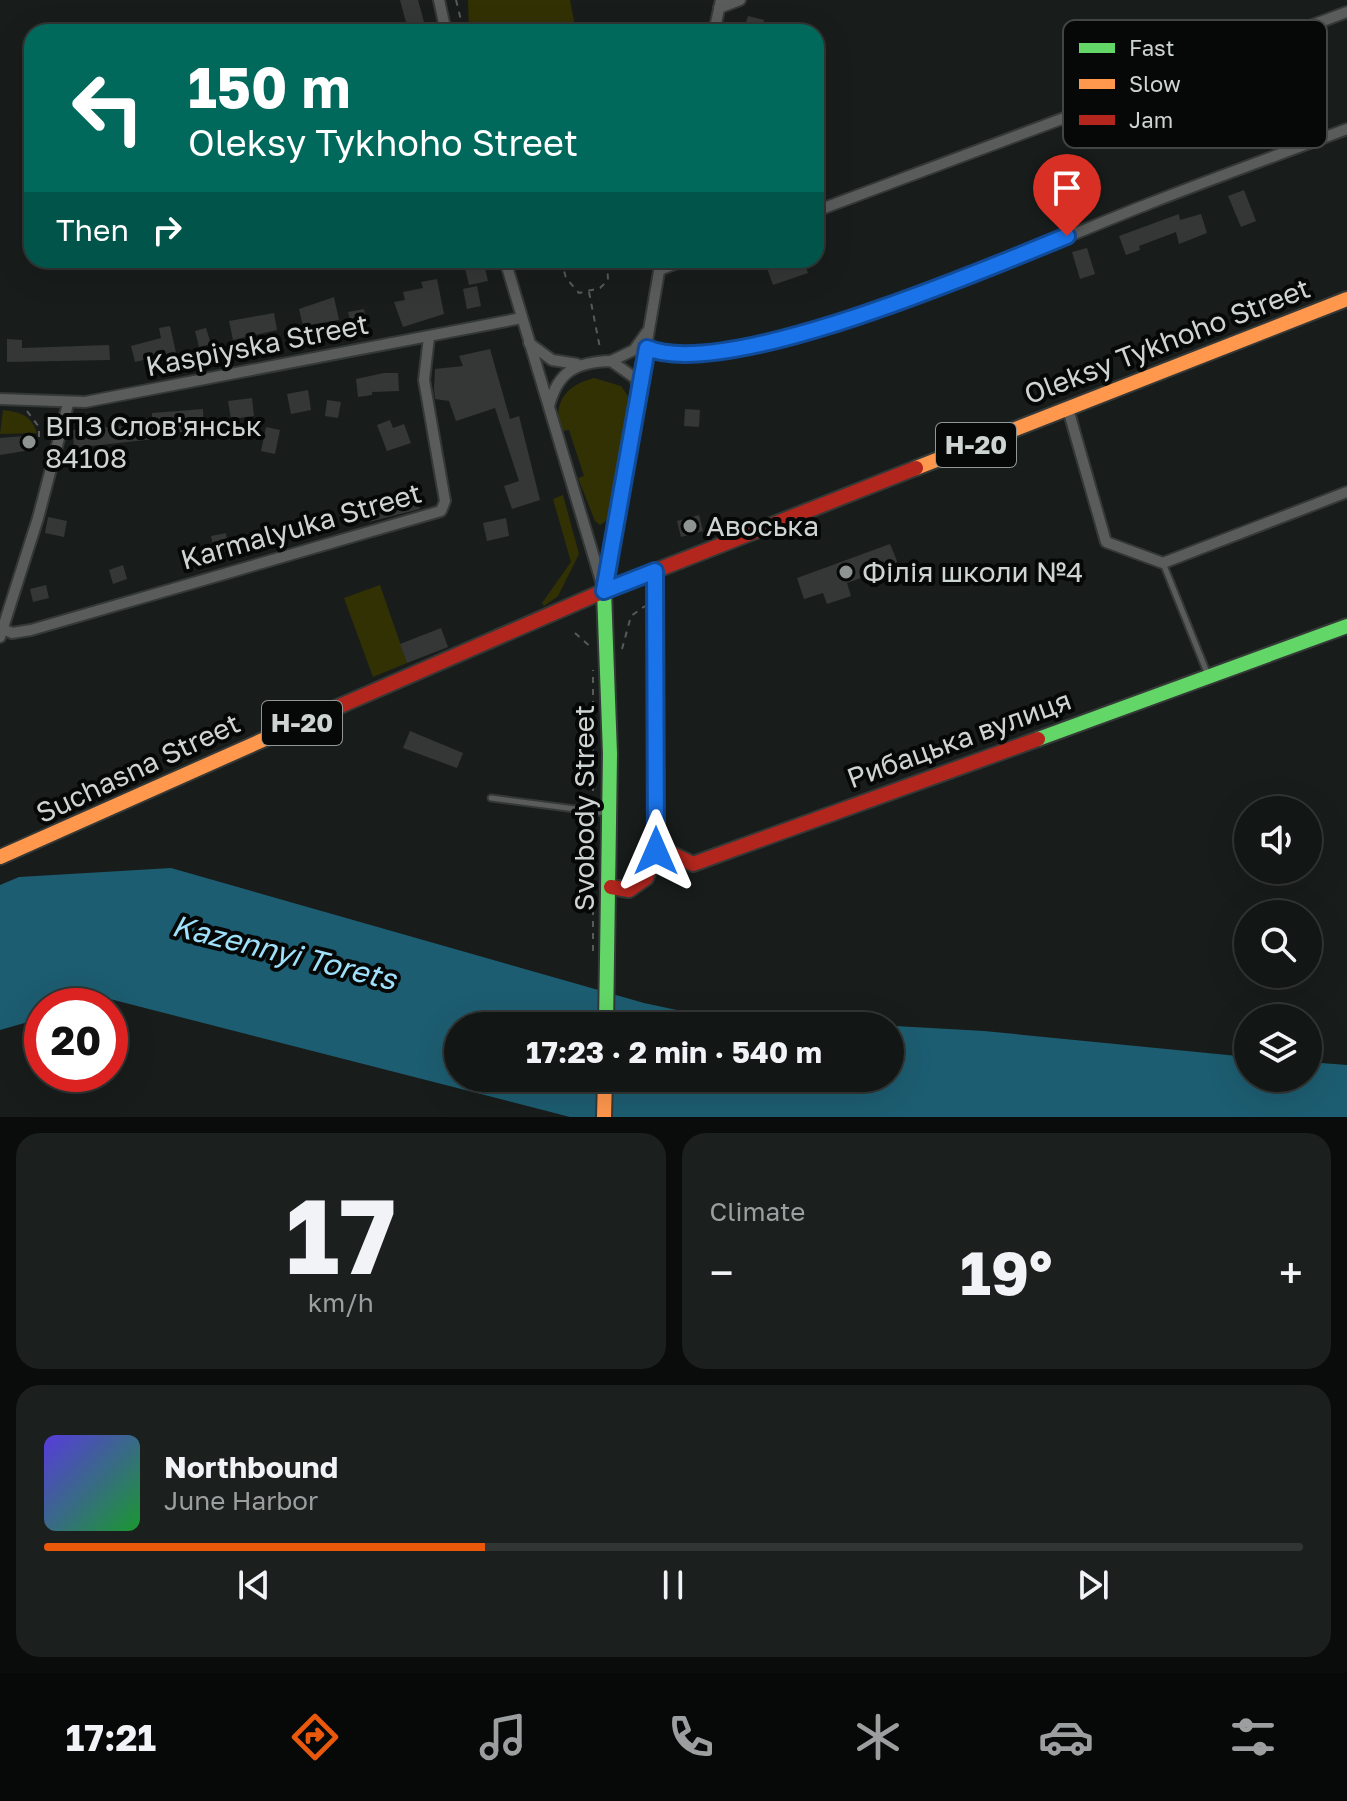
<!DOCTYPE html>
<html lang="en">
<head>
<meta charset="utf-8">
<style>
	:root { --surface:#121614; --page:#1b1f1d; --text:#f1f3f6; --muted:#9c9fa0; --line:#313534; --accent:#ea580c }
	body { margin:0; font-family:"Golos Text",sans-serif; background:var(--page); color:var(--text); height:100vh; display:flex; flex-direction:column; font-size:30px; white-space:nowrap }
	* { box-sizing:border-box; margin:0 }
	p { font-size:26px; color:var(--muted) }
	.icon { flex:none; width:44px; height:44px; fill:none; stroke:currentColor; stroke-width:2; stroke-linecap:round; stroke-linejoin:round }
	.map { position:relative; height:1117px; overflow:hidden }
	.panel { display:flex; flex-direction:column; gap:16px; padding:16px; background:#0a0c0b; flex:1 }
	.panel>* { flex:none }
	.guide { position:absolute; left:24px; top:24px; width:800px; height:244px; border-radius:24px; box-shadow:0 8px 32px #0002,0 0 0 2px var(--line); background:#00695c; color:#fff; overflow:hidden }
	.fabs { position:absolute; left:1234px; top:796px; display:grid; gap:16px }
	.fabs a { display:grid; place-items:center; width:88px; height:88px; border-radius:50%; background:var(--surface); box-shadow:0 8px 32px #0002,0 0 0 2px var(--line); font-size:40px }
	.speed { position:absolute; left:24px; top:988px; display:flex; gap:16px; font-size:40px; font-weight:700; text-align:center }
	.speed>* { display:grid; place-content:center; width:104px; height:104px; border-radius:50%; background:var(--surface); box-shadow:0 8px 32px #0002,0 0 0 2px var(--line); line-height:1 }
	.speed .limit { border:12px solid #d22; background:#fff; color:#111 }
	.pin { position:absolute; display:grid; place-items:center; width:68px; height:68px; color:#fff; margin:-82px -34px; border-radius:50% 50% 50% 0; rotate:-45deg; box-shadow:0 0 8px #0007 }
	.pin .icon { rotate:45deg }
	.me { position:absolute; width:88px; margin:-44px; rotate:0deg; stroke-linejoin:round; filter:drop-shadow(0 0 6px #0008) }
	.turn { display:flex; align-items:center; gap:28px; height:168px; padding:0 32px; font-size:36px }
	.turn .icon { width:104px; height:104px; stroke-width:2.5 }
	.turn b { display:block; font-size:56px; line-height:68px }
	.then { display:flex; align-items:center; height:76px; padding:0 32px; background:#0003; gap:16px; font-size:30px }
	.big { font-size:60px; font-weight:700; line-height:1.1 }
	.panel .card { flex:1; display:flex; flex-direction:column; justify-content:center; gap:12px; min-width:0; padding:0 28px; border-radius:24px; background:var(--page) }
	.panel .dial { align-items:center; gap:0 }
	.dial b { font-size:104px; line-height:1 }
	.song { display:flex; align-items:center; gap:24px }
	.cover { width:96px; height:96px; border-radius:12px; background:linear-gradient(135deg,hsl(250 70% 55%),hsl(130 70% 35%)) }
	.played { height:8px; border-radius:4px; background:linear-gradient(90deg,var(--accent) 35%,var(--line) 35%) }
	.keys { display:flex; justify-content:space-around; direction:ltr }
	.heat { display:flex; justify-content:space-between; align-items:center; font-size:44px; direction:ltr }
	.panel .tiles { flex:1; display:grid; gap:16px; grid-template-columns:1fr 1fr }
	.card:last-child { grid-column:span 2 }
	.trip { position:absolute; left:444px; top:1012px; width:460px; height:80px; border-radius:40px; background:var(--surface); box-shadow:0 8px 32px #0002,0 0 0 2px var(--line); font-weight:700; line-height:80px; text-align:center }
	.tab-bar { display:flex; height:128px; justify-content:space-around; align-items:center; background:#070908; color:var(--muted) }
	.tab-bar .icon { width:56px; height:56px }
	.tab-bar .current { color:var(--accent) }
	.tab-bar b { font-size:36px; color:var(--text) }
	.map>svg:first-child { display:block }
	.green { fill:#323104 }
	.water { fill:#1d5d71; fill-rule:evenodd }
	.building { fill:#343735 }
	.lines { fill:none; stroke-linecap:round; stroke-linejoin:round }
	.lane-casing { stroke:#343836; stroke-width:9 }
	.street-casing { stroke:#343836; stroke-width:14 }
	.fast-casing { stroke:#343836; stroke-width:18 }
	.slow-casing { stroke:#343836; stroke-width:18 }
	.jam-casing { stroke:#343836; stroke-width:18 }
	.path { stroke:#565a58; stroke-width:2; stroke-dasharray:6 6; stroke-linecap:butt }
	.lane { stroke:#595c5b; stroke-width:5 }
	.street { stroke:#595c5b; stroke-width:10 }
	.fast { stroke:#63d668; stroke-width:14 }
	.slow { stroke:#ff974d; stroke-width:14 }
	.jam { stroke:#b3261e; stroke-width:14 }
	.route-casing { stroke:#114b97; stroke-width:20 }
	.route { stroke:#1a73e8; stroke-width:14 }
	.poi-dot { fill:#8e9491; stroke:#050807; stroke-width:3 }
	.labels { text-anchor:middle; stroke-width:8; stroke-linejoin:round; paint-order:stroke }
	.shield { fill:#050807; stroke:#929794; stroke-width:2 }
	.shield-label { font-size:26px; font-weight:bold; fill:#ced4d1 }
	.street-label { font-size:28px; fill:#ced4d1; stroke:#050807 }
	.poi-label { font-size:28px; fill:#ced4d1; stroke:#050807; text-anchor:start }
	.water-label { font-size:30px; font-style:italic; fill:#9fe1fb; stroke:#050807 }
	.key { fill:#050807; stroke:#414544; stroke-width:2 }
	.key-label { font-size:22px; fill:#ced4d1 }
</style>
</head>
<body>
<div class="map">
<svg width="1347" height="1117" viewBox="0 0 1347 1117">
	<rect width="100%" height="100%" fill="#181d1b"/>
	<g class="green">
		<polygon points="468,0 570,0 576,32 524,32 520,29 469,32"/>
		<path d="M32,87V146C16,131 21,103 32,87Z"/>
		<path d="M594,378L621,386L630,399L608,520L600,525L595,521L578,478L584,476L569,430L561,431C552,403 566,385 594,378Z"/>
		<path d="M3,410C20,412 31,415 37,433L0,434Z"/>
		<polygon points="563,495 579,554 558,596 544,606 542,603 571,562 553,499"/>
		<polygon points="380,585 407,663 373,677 344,598"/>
	</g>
	<path class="water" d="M171,868L644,1003L700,1015L984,1031L1248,1057V1078H1308V1062L1347,1065V1117H570L106,998L80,1006H42V1018L0,1030V885L19,877ZM458,1026H890V1078H458Z"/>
	<g class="building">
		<polygon points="400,0 418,0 424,22 407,26"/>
		<polygon points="748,16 764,20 761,32 743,32"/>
		<polygon points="1244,190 1256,221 1241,227 1228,196"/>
		<polygon points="1179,214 1180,220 1201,214 1207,233 1179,244 1176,232 1139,246 1140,250 1126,255 1119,236"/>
		<polygon points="1087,248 1095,274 1080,279 1072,252"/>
		<polygon points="463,260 483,260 488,281 469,285"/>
		<polygon points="772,260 803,260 808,273 773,285 765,262"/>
		<polygon points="437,279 444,314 403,327 394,302 405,300 403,292 423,288 421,282"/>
		<polygon points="477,286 481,306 467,309 463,289"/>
		<polygon points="334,297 339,320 303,326 299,309"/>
		<polygon points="364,309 367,324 352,327 348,312"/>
		<polygon points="274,313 277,330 233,340 229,321"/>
		<polygon points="170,326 176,353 135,362 131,346 161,338 159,328"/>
		<polygon points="206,328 211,344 199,347 195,331"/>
		<polygon points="7,339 22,340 22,348 109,345 110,360 7,362"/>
		<polygon points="490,349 510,419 519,416 540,500 512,509 504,486 519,481 495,408 456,421 449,401 435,399 434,389 435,369 463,366 459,356"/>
		<polygon points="384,373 398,373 399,391 372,392 372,395 358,397 356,379"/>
		<polygon points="308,390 311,410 291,414 287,394"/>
		<polygon points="252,398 254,416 231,419 228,401"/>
		<polygon points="327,400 341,402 338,418 325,416"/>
		<polygon points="203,409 204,432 172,432 172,437 74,448 73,430 132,425 132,420 152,418 152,413"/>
		<polygon points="685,409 700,410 699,427 684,426"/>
		<polygon points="390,420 393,428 404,424 411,443 387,451 377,425"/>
		<polygon points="266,427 280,430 275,454 261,451"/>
		<polygon points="36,435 37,449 0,455 0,438"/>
		<polygon points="415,493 420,509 369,522 365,507"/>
		<polygon points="699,515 703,531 681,537 677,521"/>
		<polygon points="48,517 67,521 64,537 45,533"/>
		<polygon points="506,518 509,536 487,541 483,523"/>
		<polygon points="226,533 229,551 215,554 211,536"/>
		<polygon points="890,544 897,561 895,566 847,583 851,596 827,604 823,593 804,599 797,578"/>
		<polygon points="123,565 127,579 113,584 109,570"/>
		<polygon points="46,585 49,598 33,602 30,589"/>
		<polygon points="441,628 448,647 407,663 400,644"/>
		<polygon points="410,731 463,753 457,768 403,748"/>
	</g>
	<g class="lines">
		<g class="lane-casing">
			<g id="lane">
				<polyline points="1163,563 1208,675"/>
				<polyline points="655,576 656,846"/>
				<polyline points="491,798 606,813"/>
			</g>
		</g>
		<g class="street-casing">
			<g id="street">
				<polyline points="439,0 446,32"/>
				<polyline points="719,8 740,0"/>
				<polyline points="714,32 721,0"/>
				<polyline points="816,211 1347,12"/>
				<polyline points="505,260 604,591"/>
				<polyline points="659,270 685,260"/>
				<polyline points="529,343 552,360 577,364"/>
				<path d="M647,348C735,385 1052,241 1148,204C1214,178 1281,154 1347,129"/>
				<polyline points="611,361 634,350 647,332"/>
				<polyline points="0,399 85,402 522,318"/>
				<path d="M549,406C558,371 576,362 611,361L635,378L639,389"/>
				<polyline points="1068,409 1106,542 1163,563 1347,492"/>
				<polyline points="605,585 661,260"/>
				<polyline points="3,629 12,633 31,630 441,511 445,501 424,380 429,337"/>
				<polyline points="0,637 38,518 68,404"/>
			</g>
		</g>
		<g class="fast-casing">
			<g id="fast">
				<polyline points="604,591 610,754 606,1026"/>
				<polyline points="1038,739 1347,626"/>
			</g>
		</g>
		<g class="slow-casing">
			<g id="slow">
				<polyline points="916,468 1347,299"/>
				<polyline points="0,857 310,719"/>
				<polyline points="604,1117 605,1078"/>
			</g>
		</g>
		<g class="jam-casing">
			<g id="jam">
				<polyline points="310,719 604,591 916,468"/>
				<polyline points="611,887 629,890 646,878 658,847 693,864 1038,739"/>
			</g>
		</g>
		<g class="path">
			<polyline points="456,0 464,32"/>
			<polyline points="561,260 566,278 579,293 600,288 608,280 607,260"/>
			<polyline points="589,292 600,348"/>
			<polyline points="27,411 39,427 39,442"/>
			<polyline points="575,633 592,648"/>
			<polyline points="622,649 631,616 645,606"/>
			<polyline points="593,803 593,670"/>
			<polyline points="593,951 593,822"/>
		</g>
		<use href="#lane" class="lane"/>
		<use href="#street" class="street"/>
		<use href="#fast" class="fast"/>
		<use href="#slow" class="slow"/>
		<use href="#jam" class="jam"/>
	</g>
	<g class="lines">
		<g class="route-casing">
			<path id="route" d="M656,851L655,571L604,591L647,348C726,381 983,270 1067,236"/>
		</g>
		<use href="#route" class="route"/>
	</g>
	<g class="poi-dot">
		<circle cx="29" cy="442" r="8"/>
		<circle cx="690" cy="526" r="8"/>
		<circle cx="846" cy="572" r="8"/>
	</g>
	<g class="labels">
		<g class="shield">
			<rect x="936" y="423" width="80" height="44" rx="6"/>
			<rect x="262" y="701" width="80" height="44" rx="6"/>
		</g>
		<g class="shield-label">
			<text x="976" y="454">Н-20</text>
			<text x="302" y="732">Н-20</text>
		</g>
		<g class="street-label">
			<text transform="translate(1167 341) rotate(-21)" y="10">Oleksy Tykhoho Street</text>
			<text transform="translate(257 345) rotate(-11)" y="10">Kaspiyska Street</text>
			<text transform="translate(301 526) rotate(-16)" y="10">Karmalyuka Street</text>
			<text transform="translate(959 739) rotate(-20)" y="10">Рибацька вулиця</text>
			<text transform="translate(138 768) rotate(-25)" y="10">Suchasna Street</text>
			<text transform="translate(584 808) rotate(-90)" y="10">Svobody Street</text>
		</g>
		<g class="poi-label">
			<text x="45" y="436">ВПЗ Слов'янськ<tspan x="45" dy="32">84108</tspan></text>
			<text x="706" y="536">Авоська</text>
			<text x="862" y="582">Філія школи №4</text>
		</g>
		<g class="water-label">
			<text transform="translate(284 953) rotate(14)" y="10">Kazennyi Torets</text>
		</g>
	</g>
	<rect x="1063" y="20" width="264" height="128" rx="12" class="key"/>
	<rect x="1079" y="43" width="36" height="10" fill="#63d668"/>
	<rect x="1079" y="79" width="36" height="10" fill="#ff974d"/>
	<rect x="1079" y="115" width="36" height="10" fill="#b3261e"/>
	<g class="key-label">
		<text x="1129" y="56">Fast</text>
		<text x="1129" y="92">Slow</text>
		<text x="1129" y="128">Jam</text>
	</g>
</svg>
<div class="fabs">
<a><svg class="icon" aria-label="sound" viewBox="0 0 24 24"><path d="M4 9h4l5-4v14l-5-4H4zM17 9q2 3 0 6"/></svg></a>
<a><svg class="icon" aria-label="search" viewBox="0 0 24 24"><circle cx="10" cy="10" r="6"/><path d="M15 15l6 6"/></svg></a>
<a><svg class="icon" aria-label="layers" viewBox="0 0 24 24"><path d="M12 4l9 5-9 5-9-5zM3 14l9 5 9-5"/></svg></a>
</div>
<div class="speed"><div class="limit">20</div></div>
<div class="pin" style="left:1067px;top:236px;background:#d93025"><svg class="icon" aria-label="arrive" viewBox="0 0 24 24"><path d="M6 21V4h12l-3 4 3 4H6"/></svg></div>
<svg class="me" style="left:656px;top:851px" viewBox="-20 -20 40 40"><path d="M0-17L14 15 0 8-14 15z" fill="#1a73e8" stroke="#fff" stroke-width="4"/></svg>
<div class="trip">17:23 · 2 min · 540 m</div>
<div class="guide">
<div class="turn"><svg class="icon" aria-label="left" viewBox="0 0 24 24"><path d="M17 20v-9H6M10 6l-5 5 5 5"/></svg><div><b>150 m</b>Oleksy Tykhoho Street</div></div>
<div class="then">Then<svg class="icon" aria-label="right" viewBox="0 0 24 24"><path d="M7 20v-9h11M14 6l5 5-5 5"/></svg></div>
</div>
</div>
<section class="panel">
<div class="tiles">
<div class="card dial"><b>17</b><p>km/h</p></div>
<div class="card"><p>Climate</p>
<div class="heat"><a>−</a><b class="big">19°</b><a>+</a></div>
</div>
<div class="card">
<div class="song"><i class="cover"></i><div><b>Northbound</b><p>June Harbor</p></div></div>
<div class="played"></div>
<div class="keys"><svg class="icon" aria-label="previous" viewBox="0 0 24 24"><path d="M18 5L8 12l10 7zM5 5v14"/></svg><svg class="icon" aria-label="pause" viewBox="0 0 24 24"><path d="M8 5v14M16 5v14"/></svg><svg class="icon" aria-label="next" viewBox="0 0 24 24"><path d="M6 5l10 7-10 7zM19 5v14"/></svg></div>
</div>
</div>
</section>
<nav class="tab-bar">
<b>17:21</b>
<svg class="icon current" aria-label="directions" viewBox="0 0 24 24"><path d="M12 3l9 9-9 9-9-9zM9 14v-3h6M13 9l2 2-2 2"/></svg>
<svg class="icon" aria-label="music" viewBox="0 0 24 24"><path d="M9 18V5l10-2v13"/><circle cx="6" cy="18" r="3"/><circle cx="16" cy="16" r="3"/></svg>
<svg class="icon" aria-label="phone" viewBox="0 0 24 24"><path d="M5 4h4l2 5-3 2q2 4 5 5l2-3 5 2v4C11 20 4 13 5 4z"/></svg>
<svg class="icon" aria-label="climate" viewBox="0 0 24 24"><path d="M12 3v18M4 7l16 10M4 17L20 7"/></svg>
<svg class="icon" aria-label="car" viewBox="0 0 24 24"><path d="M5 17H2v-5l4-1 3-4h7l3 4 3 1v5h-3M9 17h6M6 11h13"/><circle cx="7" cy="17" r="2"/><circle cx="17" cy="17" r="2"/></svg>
<svg class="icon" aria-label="filters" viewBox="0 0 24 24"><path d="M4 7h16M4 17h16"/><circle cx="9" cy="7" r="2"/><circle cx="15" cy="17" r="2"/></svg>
</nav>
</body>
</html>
